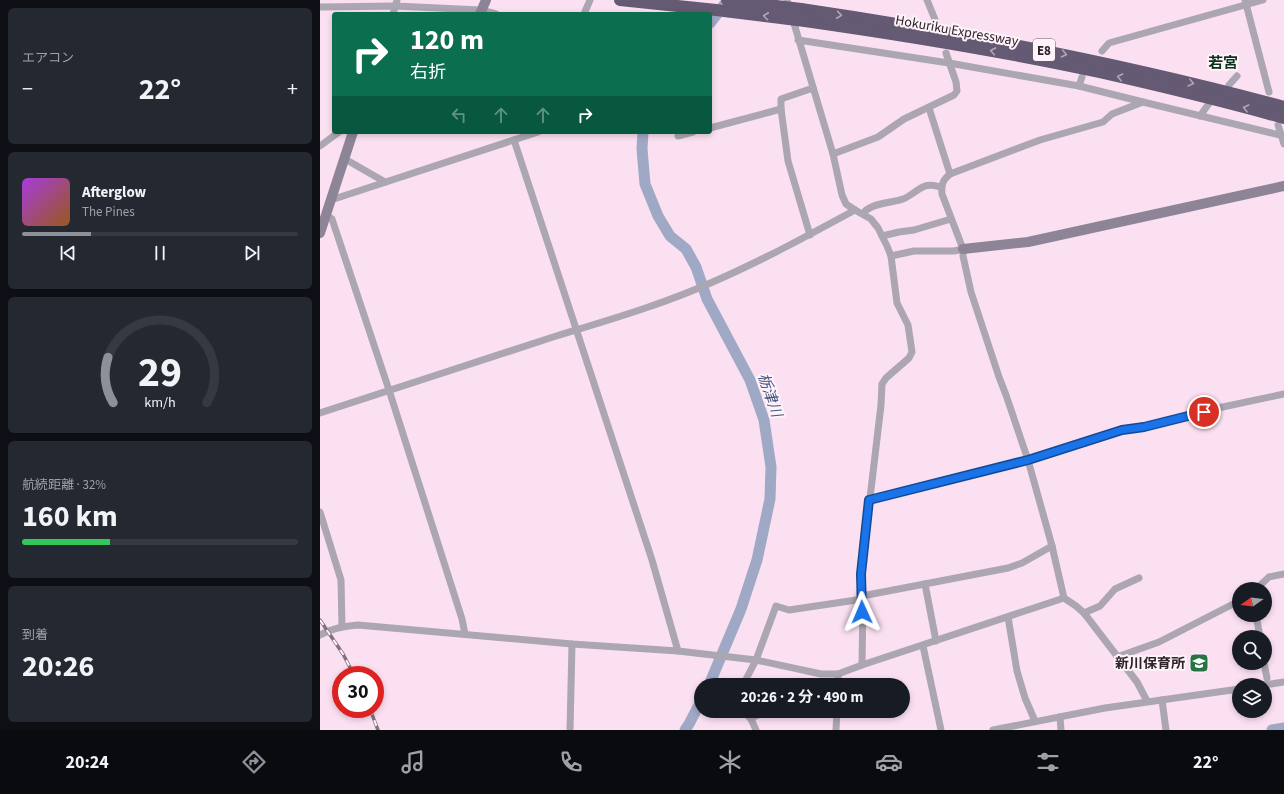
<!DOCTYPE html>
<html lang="ja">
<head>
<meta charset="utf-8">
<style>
	:root { --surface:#171b24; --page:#242831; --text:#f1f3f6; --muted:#9ea1a6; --line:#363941; --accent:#8c9099 }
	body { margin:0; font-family:"Source Sans 3","Noto Sans JP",sans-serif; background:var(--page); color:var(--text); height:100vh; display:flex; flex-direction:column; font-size:15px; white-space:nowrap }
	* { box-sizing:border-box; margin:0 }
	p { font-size:13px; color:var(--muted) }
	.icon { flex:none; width:22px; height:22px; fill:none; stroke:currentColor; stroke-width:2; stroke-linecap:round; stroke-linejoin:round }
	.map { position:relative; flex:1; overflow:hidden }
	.side { display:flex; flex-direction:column; gap:8px; padding:8px; background:#0d0f14; width:320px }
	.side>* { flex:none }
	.hud { position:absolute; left:12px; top:12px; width:380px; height:122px; border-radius:4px; box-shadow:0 2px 6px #0003; background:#0b6e4f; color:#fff; overflow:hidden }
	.needle { width:26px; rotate:256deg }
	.controls { position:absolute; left:912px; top:582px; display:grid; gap:8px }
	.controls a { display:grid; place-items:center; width:40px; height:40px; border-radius:50%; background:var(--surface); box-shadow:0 2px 6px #0003; font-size:20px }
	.speed { position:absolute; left:12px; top:666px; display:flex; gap:8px; font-size:20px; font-weight:700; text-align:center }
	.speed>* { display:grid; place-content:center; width:52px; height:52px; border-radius:50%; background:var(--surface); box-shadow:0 2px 6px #0003; line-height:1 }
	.speed .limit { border:6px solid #d22; background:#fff; color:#111 }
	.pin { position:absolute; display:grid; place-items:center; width:34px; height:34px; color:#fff; margin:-17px; border:2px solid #fff; border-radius:50%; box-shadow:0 1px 4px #0007 }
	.me { position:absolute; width:44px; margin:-22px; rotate:359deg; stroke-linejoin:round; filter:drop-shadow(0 0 3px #0008) }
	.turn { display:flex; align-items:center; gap:14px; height:84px; padding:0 12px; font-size:18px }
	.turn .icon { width:52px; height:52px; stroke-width:2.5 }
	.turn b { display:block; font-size:28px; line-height:34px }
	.lanes { display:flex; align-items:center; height:38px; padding:0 12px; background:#0003; justify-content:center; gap:20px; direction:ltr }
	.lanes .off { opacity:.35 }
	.big { font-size:30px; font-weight:700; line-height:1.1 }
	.side .card { flex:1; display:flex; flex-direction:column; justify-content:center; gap:6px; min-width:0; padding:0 14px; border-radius:6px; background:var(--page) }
	.side .dial { align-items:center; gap:0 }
	.dial svg { height:104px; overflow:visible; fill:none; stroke:var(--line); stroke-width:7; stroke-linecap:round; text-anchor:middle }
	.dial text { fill:var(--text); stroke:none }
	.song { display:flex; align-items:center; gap:12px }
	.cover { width:48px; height:48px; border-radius:6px; background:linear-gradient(135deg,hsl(280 70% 55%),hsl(30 70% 35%)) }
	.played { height:4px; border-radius:2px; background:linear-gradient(90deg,var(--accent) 25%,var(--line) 25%) }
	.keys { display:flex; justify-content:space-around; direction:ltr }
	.heat { display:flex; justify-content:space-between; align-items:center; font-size:22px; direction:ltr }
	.charge { height:6px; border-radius:3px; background:linear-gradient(90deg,#34c759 32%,var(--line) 0) }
	.trip { position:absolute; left:374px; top:678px; width:216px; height:40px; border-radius:20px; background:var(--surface); box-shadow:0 2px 6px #0003; font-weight:700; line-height:40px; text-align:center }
	.tabs { display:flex; height:64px; justify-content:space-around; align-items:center; background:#090b0e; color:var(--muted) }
	.tabs .icon { width:28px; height:28px }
	.tabs .current { color:var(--accent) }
	.tabs b { font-size:18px; color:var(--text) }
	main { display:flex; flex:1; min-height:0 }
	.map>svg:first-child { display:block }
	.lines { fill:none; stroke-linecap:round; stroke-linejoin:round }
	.river { stroke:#9fa9c5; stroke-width:11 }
	.street { stroke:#aba6b2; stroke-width:7 }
	.secondary { stroke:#8d8597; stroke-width:10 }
	.highway { stroke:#655a73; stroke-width:12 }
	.rail-casing { stroke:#82717b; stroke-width:3.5 }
	.rail { stroke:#fef3fa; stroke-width:2; stroke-dasharray:6; stroke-linecap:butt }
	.highway-bridge { stroke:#655a73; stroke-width:12 }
	.oneway { stroke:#b2a6b6 }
	.route-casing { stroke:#114b97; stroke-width:10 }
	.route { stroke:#1a73e8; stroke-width:7 }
	.labels { text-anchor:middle; stroke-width:4; stroke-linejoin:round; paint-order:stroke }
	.shield { fill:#fef3fa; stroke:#6c6168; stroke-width:1 }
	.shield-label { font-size:13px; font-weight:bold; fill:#2d2329 }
	.street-label { font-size:14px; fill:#2d2329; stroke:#fef3fa }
	.poi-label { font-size:14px; font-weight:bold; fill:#2d2329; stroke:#fef3fa; text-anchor:end }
	.neighbourhood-label { font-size:15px; font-weight:bold; fill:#0c311a; stroke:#fef3fa }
	.water-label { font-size:15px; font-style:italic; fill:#485580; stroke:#fef3fa }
</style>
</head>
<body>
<main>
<section class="side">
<div class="card"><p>エアコン</p>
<div class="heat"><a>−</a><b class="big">22°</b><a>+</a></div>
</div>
<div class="card">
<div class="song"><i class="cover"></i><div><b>Afterglow</b><p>The Pines</p></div></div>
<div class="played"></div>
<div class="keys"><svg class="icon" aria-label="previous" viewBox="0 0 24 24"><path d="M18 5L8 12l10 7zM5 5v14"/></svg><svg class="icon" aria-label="pause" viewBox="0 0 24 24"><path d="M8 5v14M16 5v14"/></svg><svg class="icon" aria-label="next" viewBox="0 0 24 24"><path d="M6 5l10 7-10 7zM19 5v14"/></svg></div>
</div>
<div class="card dial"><svg viewBox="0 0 100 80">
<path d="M14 69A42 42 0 1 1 86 69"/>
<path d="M14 69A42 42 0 0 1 10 34" stroke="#8c9099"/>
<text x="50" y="56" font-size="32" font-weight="700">29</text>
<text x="50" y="72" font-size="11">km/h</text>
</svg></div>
<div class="card"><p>航続距離 · 32%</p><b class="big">160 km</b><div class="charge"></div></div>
<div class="card"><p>到着</p><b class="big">20:26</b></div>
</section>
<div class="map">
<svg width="964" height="730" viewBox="0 0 964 730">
	<rect width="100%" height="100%" fill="#fbe0f1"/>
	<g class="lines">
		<g class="river">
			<polyline points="390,23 404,5"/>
			<polyline points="323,132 322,149 325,184 338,216 350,236 366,249 376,267 387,299 430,380 444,420 451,467 450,499 437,560 421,609 389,685"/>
			<polyline points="365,730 369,724 381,701"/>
			<polyline points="952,730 964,728"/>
		</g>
		<g class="street">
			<polyline points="467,0 513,154 522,195 526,204 535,210 551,219 558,228 567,246 571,256 577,303 588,325 592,352 589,358 566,378 562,384 561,405 541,574 543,599 542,665"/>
			<polyline points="607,0 616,22"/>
			<polyline points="925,0 949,92"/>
			<polyline points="0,7 75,6 161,10 176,14"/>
			<polyline points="73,14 77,0"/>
			<polyline points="264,14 270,0"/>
			<polyline points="478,40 629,63 759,86 823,102 964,136"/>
			<polyline points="782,51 789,43 943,0"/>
			<polyline points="909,85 917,76"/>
			<polyline points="759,86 762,77"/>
			<path d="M823,102L792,114L783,122L720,140L630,174C623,180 621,184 622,194L643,249V256L651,292L679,377L686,395L708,460L732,546L744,598L756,606L764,613L817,682L827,701"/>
			<polyline points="609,108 630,174"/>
			<polyline points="880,116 890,102"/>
			<polyline points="958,125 964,144"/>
			<polyline points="390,128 461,109"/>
			<polyline points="358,136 373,132"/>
			<polyline points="194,140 332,560 358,651"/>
			<polyline points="0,146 19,132"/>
			<polyline points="513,154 558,137 584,119 634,95 637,91 636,82 626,53"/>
			<polyline points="25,159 65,182"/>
			<polyline points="11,200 218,132"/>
			<path d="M543,214C549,203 572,203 583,199C591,196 597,189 605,186C611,184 616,186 621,187"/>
			<polyline points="6,215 12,219 69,390 142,619 145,634"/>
			<polyline points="490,235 468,161 461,109 461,99 493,88"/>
			<polyline points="562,236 579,232 594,230 631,219"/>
			<polyline points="571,256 594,251 634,251 643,249"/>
			<path d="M0,413C77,388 153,363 230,338C285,321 342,305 395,281C443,260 489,235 535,210"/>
			<polyline points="549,500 708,460 800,430 823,427 898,408 964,394"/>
			<polyline points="0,512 21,580 22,626"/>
			<polyline points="605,584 616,641"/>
			<polyline points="936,589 949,577 964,574"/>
			<polyline points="542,596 688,568 702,563 732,546"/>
			<polyline points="764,613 780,606 795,589 819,578"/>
			<polyline points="936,615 940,637"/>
			<polyline points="688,617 697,671 705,698 715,721"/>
			<path d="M0,635C12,628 24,626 38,625L252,644L358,651L436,660L501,674H518L542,665L744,598"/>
			<polyline points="603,646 621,730"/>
			<polyline points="797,657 839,642 919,601"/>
			<polyline points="944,663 947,678"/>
			<polyline points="423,685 436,660 456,606 469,610 543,599"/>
			<polyline points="518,685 518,674"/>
			<polyline points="944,685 964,682"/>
			<polyline points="842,700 846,730"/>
			<polyline points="423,711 431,719 436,730"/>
			<polyline points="740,717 741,730"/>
			<path d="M431,719C440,712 452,712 463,711"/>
			<polyline points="250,730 252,644"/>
			<polyline points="516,730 517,711"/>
			<polyline points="673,730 785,708 919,689"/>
		</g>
		<g class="secondary">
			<polyline points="160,14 166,0"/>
			<polyline points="0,233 33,132"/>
			<polyline points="643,249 708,242 964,186"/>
		</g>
		<g class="highway">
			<path d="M481,9C644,33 805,64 964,107"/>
			<path d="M485,21C583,35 682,51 779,72C841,86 903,101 964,118"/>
		</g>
		<g class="rail-casing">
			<g id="rail">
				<polyline points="0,620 23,654 34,675"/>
				<polyline points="50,709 58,730"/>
			</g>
		</g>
		<use href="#rail" class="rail"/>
		<g class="highway-bridge">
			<polyline points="300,0 396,10 485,21"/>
			<polyline points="407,0 481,9"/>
		</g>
	</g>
	<defs><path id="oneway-chevron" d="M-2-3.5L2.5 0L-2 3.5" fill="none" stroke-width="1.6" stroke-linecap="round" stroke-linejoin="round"/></defs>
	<g class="oneway">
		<use href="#oneway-chevron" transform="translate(519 15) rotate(8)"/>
		<use href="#oneway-chevron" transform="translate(446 16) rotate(-173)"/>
		<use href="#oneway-chevron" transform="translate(673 51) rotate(-169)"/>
		<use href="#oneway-chevron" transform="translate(744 54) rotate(12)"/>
		<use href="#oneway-chevron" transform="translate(800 77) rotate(-167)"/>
		<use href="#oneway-chevron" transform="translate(871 83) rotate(14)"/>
		<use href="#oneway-chevron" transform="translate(926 108) rotate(-166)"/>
	</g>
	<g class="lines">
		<g class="route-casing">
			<polyline id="route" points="542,612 541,574 549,500 708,460 802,430 824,427 884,412"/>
		</g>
		<use href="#route" class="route"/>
	</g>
	<defs>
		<g id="school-square" transform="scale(1)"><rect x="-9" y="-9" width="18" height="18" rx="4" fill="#277443" stroke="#fef3fa"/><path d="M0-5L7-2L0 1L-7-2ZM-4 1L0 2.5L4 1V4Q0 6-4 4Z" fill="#fff"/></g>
	</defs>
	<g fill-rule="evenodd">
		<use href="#school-square" x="879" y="663"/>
	</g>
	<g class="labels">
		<rect class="shield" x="713" y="39" width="22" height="22" rx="3"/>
		<g class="shield-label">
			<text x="724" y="55">E8</text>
		</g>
		<g class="street-label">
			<text transform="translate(637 30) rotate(10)" y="5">Hokuriku Expressway</text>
		</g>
		<g class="poi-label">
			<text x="865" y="668">新川保育所</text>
		</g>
		<g class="neighbourhood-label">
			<text x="903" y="68">若宮</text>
		</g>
		<g class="water-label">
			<text transform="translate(450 395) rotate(71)" y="5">栃津川</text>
		</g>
	</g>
</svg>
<div class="controls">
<a><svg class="needle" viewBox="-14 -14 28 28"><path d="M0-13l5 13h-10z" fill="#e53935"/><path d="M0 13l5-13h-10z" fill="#9ea1a6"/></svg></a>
<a><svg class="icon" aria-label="search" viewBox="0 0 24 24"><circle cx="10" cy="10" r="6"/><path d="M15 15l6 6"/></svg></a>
<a><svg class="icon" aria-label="layers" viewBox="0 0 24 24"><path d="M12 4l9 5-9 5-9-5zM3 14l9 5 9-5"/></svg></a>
</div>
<div class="speed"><div class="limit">30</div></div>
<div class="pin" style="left:884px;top:412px;background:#d93025"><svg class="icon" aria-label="arrive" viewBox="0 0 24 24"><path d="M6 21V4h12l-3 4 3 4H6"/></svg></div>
<svg class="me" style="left:542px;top:612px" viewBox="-20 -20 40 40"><path d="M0-17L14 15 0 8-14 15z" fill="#1a73e8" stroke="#fff" stroke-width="4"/></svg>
<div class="trip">20:26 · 2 分 · 490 m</div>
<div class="hud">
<div class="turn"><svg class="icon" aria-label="right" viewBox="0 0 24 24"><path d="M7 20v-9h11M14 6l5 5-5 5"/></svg><div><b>120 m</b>右折</div></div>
<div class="lanes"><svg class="icon off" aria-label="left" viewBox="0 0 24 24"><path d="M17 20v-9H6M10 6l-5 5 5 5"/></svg><svg class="icon off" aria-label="ahead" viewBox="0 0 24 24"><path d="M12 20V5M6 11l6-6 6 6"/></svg><svg class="icon off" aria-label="ahead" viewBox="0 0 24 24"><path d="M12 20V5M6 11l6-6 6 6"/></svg><svg class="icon" aria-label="right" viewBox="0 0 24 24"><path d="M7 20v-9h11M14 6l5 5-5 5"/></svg></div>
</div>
</div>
</main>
<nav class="tabs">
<b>20:24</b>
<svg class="icon current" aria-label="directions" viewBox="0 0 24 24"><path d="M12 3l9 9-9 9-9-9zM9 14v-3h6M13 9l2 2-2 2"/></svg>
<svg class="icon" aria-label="music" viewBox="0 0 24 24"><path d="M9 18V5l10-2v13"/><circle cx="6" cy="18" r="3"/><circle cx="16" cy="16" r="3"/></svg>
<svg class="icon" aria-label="phone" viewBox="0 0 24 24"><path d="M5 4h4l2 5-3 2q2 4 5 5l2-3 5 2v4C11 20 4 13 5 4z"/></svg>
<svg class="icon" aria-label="climate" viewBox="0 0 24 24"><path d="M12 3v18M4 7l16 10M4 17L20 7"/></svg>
<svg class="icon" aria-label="car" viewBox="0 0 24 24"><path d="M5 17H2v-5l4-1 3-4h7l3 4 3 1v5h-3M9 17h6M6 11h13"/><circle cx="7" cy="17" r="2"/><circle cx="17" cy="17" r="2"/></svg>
<svg class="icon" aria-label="filters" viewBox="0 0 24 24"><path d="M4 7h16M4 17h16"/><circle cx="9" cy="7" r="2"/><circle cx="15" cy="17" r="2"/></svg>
<b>22°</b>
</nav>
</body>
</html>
